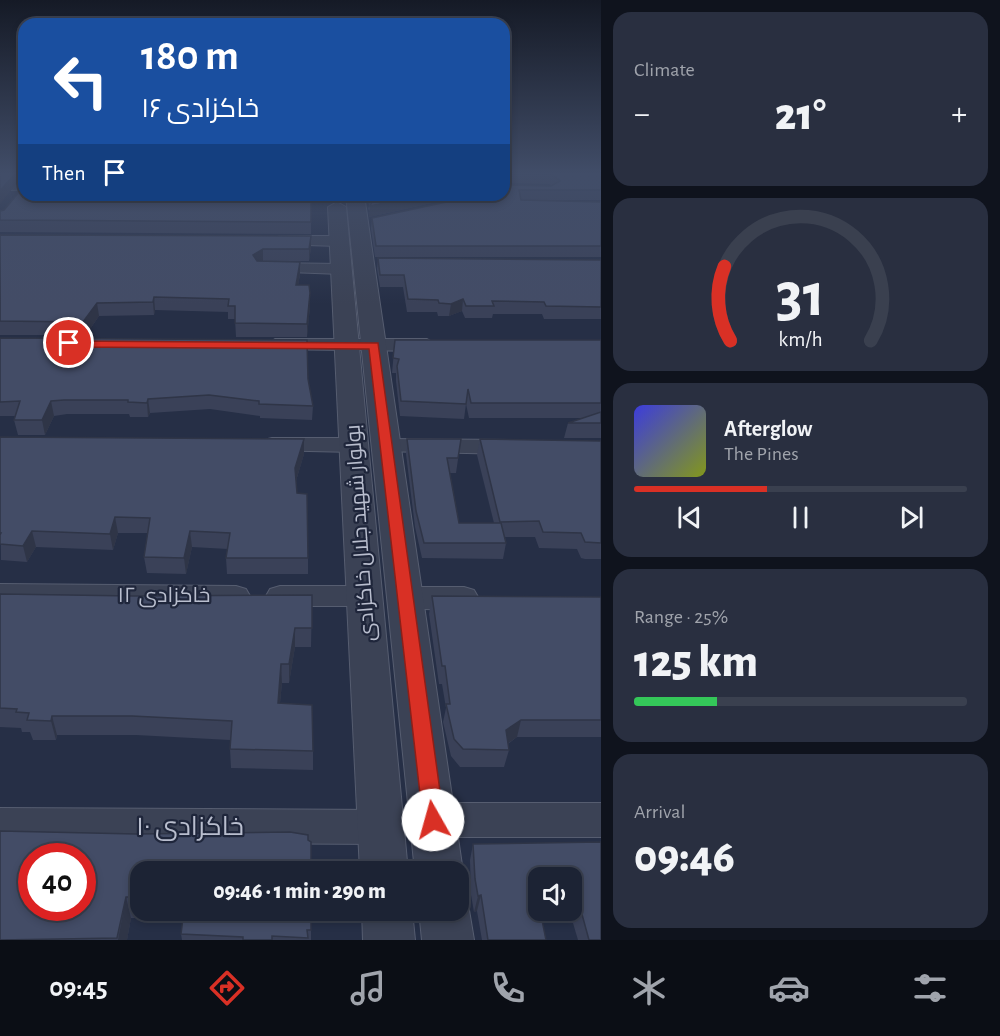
<!DOCTYPE html>
<html lang="en">
<head>
<meta charset="utf-8">
<style>
	:root { --surface:#1c2334; --page:#292f40; --text:#f1f3f6; --muted:#a0a4ac; --line:#3a404f; --accent:#d93025 }
	body { margin:0; font-family:"Alegreya Sans",Cairo,sans-serif; background:var(--page); color:var(--text); height:100vh; display:flex; flex-direction:column; font-size:22px; white-space:nowrap }
	* { box-sizing:border-box; margin:0 }
	p { font-size:20px; color:var(--muted) }
	.icon { flex:none; width:33px; height:33px; fill:none; stroke:currentColor; stroke-width:2; stroke-linecap:round; stroke-linejoin:round }
	.map { position:relative; flex:1; overflow:hidden }
	.sheet { display:flex; flex-direction:column; gap:12px; padding:12px; background:#0f131d; width:399px }
	.sheet>* { flex:none }
	.hud { position:absolute; left:18px; top:18px; width:492px; height:183px; border-radius:18px; box-shadow:0 3px 9px #0003,0 0 0 2px var(--line); background:#1a4fa0; color:#fff; overflow:hidden }
	.buttons { position:absolute; left:528px; top:867px; display:grid; gap:12px }
	.buttons a { display:grid; place-items:center; width:54px; height:54px; border-radius:12px; background:var(--surface); box-shadow:0 3px 9px #0003,0 0 0 2px var(--line); font-size:30px }
	.speed { position:absolute; left:18px; top:843px; display:flex; gap:12px; font-size:30px; font-weight:700; text-align:center }
	.speed>* { display:grid; place-content:center; width:78px; height:78px; border-radius:50%; background:var(--surface); box-shadow:0 3px 9px #0003,0 0 0 2px var(--line); line-height:1 }
	.speed .limit { border:9px solid #d22; background:#fff; color:#111 }
	.pin { position:absolute; display:grid; place-items:center; width:51px; height:51px; color:#fff; margin:-26px; border:3px solid #fff; border-radius:50%; box-shadow:0 2px 6px #0007 }
	.me { position:absolute; width:66px; margin:-33px; rotate:353deg; stroke-linejoin:round; filter:drop-shadow(0 0 4px #0008) }
	.turn { display:flex; align-items:center; gap:21px; height:126px; padding:0 24px; font-size:27px }
	.turn .icon { width:78px; height:78px; stroke-width:2.5 }
	.turn b { display:block; font-size:42px; line-height:51px }
	.then { display:flex; align-items:center; height:57px; padding:0 24px; background:#0003; gap:12px; font-size:22px }
	.big { font-size:45px; font-weight:800; line-height:1.1 }
	.sheet .card { flex:1; display:flex; flex-direction:column; justify-content:center; gap:9px; min-width:0; padding:0 21px; border-radius:18px; background:var(--page) }
	.sheet .dial { align-items:center; gap:0 }
	.dial svg { height:156px; overflow:visible; fill:none; stroke:var(--line); stroke-width:7; stroke-linecap:round; text-anchor:middle }
	.dial text { fill:var(--text); stroke:none }
	.song { display:flex; align-items:center; gap:18px }
	.cover { width:72px; height:72px; border-radius:9px; background:linear-gradient(135deg,hsl(240 70% 55%),hsl(70 70% 35%)) }
	.played { height:6px; border-radius:3px; background:linear-gradient(90deg,var(--accent) 40%,var(--line) 40%) }
	.keys { display:flex; justify-content:space-around; direction:ltr }
	.heat { display:flex; justify-content:space-between; align-items:center; font-size:33px; direction:ltr }
	.charge { height:9px; border-radius:4px; background:linear-gradient(90deg,#34c759 25%,var(--line) 0) }
	.trip { position:absolute; left:130px; top:861px; width:339px; height:60px; border-radius:18px; background:var(--surface); box-shadow:0 3px 9px #0003,0 0 0 2px var(--line); font-weight:800; line-height:60px; text-align:center }
	.dock { display:flex; height:96px; justify-content:space-around; align-items:center; background:#0b0e15; color:var(--muted) }
	.dock .icon { width:42px; height:42px }
	.dock .current { color:var(--accent) }
	.dock b { font-size:27px; color:var(--text) }
	main { display:flex; flex:1; min-height:0 }
	.map>svg:first-child { display:block }
	.lines { fill:none; stroke-linecap:round; stroke-linejoin:round }
	.minor-casing { stroke:#565d70; stroke-width:2 }
	.tertiary-casing { stroke:#565d70; stroke-width:2 }
	.minor { fill:#3b4255; fill-rule:evenodd }
	.tertiary { fill:#3b4255; fill-rule:evenodd }
	.wall { fill:#3a4158; fill-rule:evenodd }
	.shaded-wall { fill:#2f3547 }
	.building { fill:#434c66; stroke:#2f3547; stroke-width:1.5; fill-rule:evenodd }
	.route { fill:#d93025; stroke:#8d1f18; stroke-width:1.5 }
	.labels { text-anchor:middle; stroke-width:4.5; stroke-linejoin:round; paint-order:stroke }
	.street-label { font-size:21px; fill:#b9bece; stroke:#1f263b }
	.near-street-label { font-size:26px; fill:#b9bece; stroke:#1f263b }
</style>
</head>
<body>
<main>
<div class="map">
<svg width="601" height="940" viewBox="0 0 601 940">
	<rect width="100%" height="100%" fill="#262f46"/>
	<g class="lines">
		<g class="minor-casing">
			<g id="minor">
				<rect x="0" y="182" width="24" height="8"/>
				<polygon points="279,236 339,236 347,241 339,246 274,244 271,241"/>
				<polygon points="269,263 341,264 349,269 341,274 263,271 261,268 263,265"/>
				<polygon points="275,339 427,339 437,345 427,351 268,349 265,345"/>
				<polygon points="272,438 354,438 362,440 366,445 362,450 354,452 264,450 260,445 264,440"/>
				<polygon points="387,439 512,440 520,442 524,447 520,452 512,454 379,451 375,446 379,441"/>
				<polygon points="0,584 236,586 246,589 250,596 246,603 236,606 0,604"/>
				<polygon points="280,586 365,586 375,589 379,596 375,603 365,606 280,606 270,603 266,596 270,589"/>
				<path d="M405,587H464L474,590L478,597L474,604C452,611 417,611 395,604L391,597L395,590Z"/>
				<polygon points="433,803 601,803 601,837 433,837 420,832 414,820 420,808"/>
				<polygon points="0,808 381,810 394,815 400,827 394,839 381,844 0,842"/>
			</g>
		</g>
		<g class="tertiary-casing">
			<g id="tertiary">
				<polygon points="346,195 364,195 463,872 459,882 459,872 415,872"/>
				<polygon points="337,202 346,207 408,872 360,872 328,207"/>
				<polygon points="459,891 469,910 474,940 422,940 419,910 459,910"/>
				<polygon points="362,910 412,910 415,940 363,940"/>
			</g>
		</g>
		<use href="#minor" class="minor"/>
		<use href="#tertiary" class="tertiary"/>
	</g>
	<g class="wall">
		<path d="M504,172H601V200H540L601,202V257H375L371,229L372,218L504,195ZM505,183L549,184L552,186L505,185Z"/>
		<polygon points="311,195 311,234 0,232 0,211"/>
		<polygon points="366,195 467,195 369,217 370,211 368,209 369,205"/>
		<polygon points="0,235 311,236 311,248 309,261 262,261 300,275 298,285 310,306 307,337 236,337 235,319 228,319 228,312 155,310 154,315 99,316 86,335 0,335"/>
		<polygon points="378,258 601,260 601,319 544,319 542,314 493,314 492,318 465,318 462,311 449,316 438,316 437,312 407,312 403,287 380,287 377,269"/>
		<polygon points="0,338 308,379 313,406 312,420 260,418 260,416 210,409 150,413 148,417 130,417 129,414 67,414 54,416 45,435 18,435 14,420 16,416 0,416"/>
		<polygon points="395,340 601,340 601,438 564,438 568,423 583,418 469,418 466,404 464,419 400,416 396,381 396,373 392,373"/>
		<polygon points="0,437 304,454 296,481 297,493 308,558 308,574 227,574 226,558 228,549 192,547 186,574 147,573 144,557 148,533 118,533 113,550 36,547 27,562 1,560"/>
		<polygon points="407,439 461,439 456,473 450,473 459,523 494,523 477,455 480,439 601,441 601,559 585,559 581,558 577,549 539,548 535,537 505,537 506,543 503,559 422,558 415,527 406,454"/>
		<polygon points="0,594 134,596 312,595 311,647 295,647 289,683 282,683 280,703 313,751 313,770 231,768 230,749 230,740 136,735 57,735 56,740 33,740 30,732 22,732 21,728 0,727"/>
		<polygon points="432,596 601,597 601,737 517,737 508,744 509,750 504,767 460,767 451,756 443,722 446,708 442,684 439,684 429,614"/>
		<path d="M601,842V940H578L573,923L542,922L546,940H482L477,911L474,912L471,895L470,860L473,844ZM538,878H572V910H538Z"/>
		<polygon points="141,872 141,910 311,910 311,940 182,940 181,934 183,918 131,918 127,940 0,940"/>
	</g>
	<g class="shaded-wall">
		<polygon points="15,172 24,172 24,181 17,183 0,204 0,191"/>
		<polygon points="422,195 467,195 369,217 370,206"/>
		<polygon points="311,236 311,248 309,261 309,249"/>
		<polygon points="263,249 263,261 253,267 253,255"/>
		<polygon points="300,262 300,275 296,298 296,285"/>
		<polygon points="310,293 310,306 307,337 307,324"/>
		<polygon points="154,297 155,310 154,315 153,302"/>
		<polygon points="463,299 462,311 449,316 451,304"/>
		<polygon points="97,303 99,316 86,335 83,322"/>
		<polygon points="148,399 150,413 148,417 147,403"/>
		<polygon points="51,401 54,416 45,435 42,420"/>
		<polygon points="304,439 304,454 295,484 295,468"/>
		<polygon points="115,517 118,533 113,550 110,534"/>
		<polygon points="32,531 36,547 27,562 23,546"/>
		<polygon points="190,531 192,547 186,574 184,558"/>
		<polygon points="295,628 295,647 289,683 289,664"/>
		<polygon points="281,664 282,683 278,722 278,703"/>
		<polygon points="52,716 57,735 56,740 51,721"/>
		<polygon points="521,720 517,737 501,748 506,730"/>
		<polygon points="481,895 477,911 474,912 478,896"/>
		<polygon points="126,897 131,918 127,940 118,940"/>
	</g>
	<g class="building">
		<polygon points="0,172 16,172 0,191"/>
		<polygon points="504,172 601,172 601,190 519,190 521,200 601,202 601,246 376,246 372,218 479,195 504,195 504,175 505,185 551,186 560,181 551,174 504,174"/>
		<polygon points="24,186 24,195 311,195 311,222 0,220 0,211 4,210"/>
		<polygon points="369,195 422,195 370,206 372,202 369,199 373,198"/>
		<polygon points="0,235 311,236 309,249 263,249 253,255 257,261 300,262 296,285 309,285 310,293 307,324 235,323 235,306 228,306 229,299 154,297 153,302 97,303 83,322 0,321"/>
		<polygon points="378,258 601,260 601,307 546,306 544,302 492,301 494,306 466,306 463,299 451,304 439,303 438,300 408,299 404,275 380,275"/>
		<polygon points="0,338 307,340 308,379 313,406 259,404 259,401 209,395 148,399 147,403 128,402 128,400 64,400 51,401 42,420 14,420 20,401 0,402"/>
		<polygon points="395,340 601,340 601,403 471,403 468,389 466,404 401,401 397,366 399,359 393,358"/>
		<polygon points="601,412 601,423 568,423"/>
		<polygon points="0,437 304,439 295,468 297,493 307,494 308,558 226,558 230,533 190,531 184,558 144,557 150,518 115,517 110,534 32,531 23,546 0,544 0,535 1,533 0,533"/>
		<polygon points="407,439 461,439 458,458 447,458 459,523 501,523 506,543 424,543 416,511"/>
		<polygon points="480,439 601,441 601,543 585,542 581,533 543,532 539,521 500,522"/>
		<polygon points="0,594 134,596 312,595 312,628 295,628 289,664 281,664 278,703 312,705 313,751 230,749 232,721 132,716 52,716 51,721 27,720 29,713 16,712 17,709 0,708"/>
		<polygon points="432,596 601,597 601,720 521,720 506,730 509,750 463,749 454,739 446,704 450,704 445,666 442,666"/>
		<path d="M0,831L136,834L290,832L308,835V840L311,842V872H141V897H126L117,938L0,940ZM32,856H82V908H32Z"/>
		<polygon points="601,842 601,940 589,940 580,907 572,907 572,878 538,878 538,910 540,910 546,940 488,940 481,895 478,896 475,879 473,844"/>
		<polygon points="184,910 311,910 311,930 307,930 308,938 272,936 272,940 243,940 243,937 181,934"/>
	</g>
	<linearGradient id="sky" x2="0" y2="1"><stop stop-color="#151a26"/><stop offset="0.57" stop-color="#414d68"/><stop offset="1" stop-color="#414d68" stop-opacity="0"/></linearGradient>
	<rect width="601" height="304" fill="url(#sky)"/>
	<polygon class="route" points="66,341 378,343 444,820 441,827 433,830 426,827 423,820 369,349 69,347 64,343"/>
	<g class="labels">
		<g class="street-label">
			<text transform="translate(360 533) rotate(-94)" y="7">بولوار شهید جلال خاکزادی</text>
			<text x="164" y="602">خاکزادی ۱۲</text>
		</g>
		<g class="near-street-label">
			<text x="190" y="835">خاکزادی ۱۰</text>
		</g>
	</g>
</svg>
<div class="buttons">
<a><svg class="icon" aria-label="sound" viewBox="0 0 24 24"><path d="M4 9h4l5-4v14l-5-4H4zM17 9q2 3 0 6"/></svg></a>
</div>
<div class="speed"><div class="limit">40</div></div>
<div class="pin" style="left:69px;top:343px;background:#d93025"><svg class="icon" aria-label="arrive" viewBox="0 0 24 24"><path d="M6 21V4h12l-3 4 3 4H6"/></svg></div>
<svg class="me" style="left:433px;top:820px" viewBox="-20 -20 40 40"><circle r="19" fill="#fff"/><path d="M0-13L10 11 0 6-10 11z" fill="#d93025"/></svg>
<div class="trip">09:46 · 1 min · 290 m</div>
<div class="hud">
<div class="turn"><svg class="icon" aria-label="left" viewBox="0 0 24 24"><path d="M17 20v-9H6M10 6l-5 5 5 5"/></svg><div><b>180 m</b>خاکزادی ۱۶</div></div>
<div class="then">Then<svg class="icon" aria-label="arrive" viewBox="0 0 24 24"><path d="M6 21V4h12l-3 4 3 4H6"/></svg></div>
</div>
</div>
<section class="sheet">
<div class="card"><p>Climate</p>
<div class="heat"><a>−</a><b class="big">21°</b><a>+</a></div>
</div>
<div class="card dial"><svg viewBox="0 0 100 80">
<path d="M14 69A42 42 0 1 1 86 69"/>
<path d="M14 69A42 42 0 0 1 11 31" stroke="#d93025"/>
<text x="50" y="56" font-size="32" font-weight="700">31</text>
<text x="50" y="72" font-size="11">km/h</text>
</svg></div>
<div class="card">
<div class="song"><i class="cover"></i><div><b>Afterglow</b><p>The Pines</p></div></div>
<div class="played"></div>
<div class="keys"><svg class="icon" aria-label="previous" viewBox="0 0 24 24"><path d="M18 5L8 12l10 7zM5 5v14"/></svg><svg class="icon" aria-label="pause" viewBox="0 0 24 24"><path d="M8 5v14M16 5v14"/></svg><svg class="icon" aria-label="next" viewBox="0 0 24 24"><path d="M6 5l10 7-10 7zM19 5v14"/></svg></div>
</div>
<div class="card"><p>Range · 25%</p><b class="big">125 km</b><div class="charge"></div></div>
<div class="card"><p>Arrival</p><b class="big">09:46</b></div>
</section>
</main>
<nav class="dock">
<b>09:45</b>
<svg class="icon current" aria-label="directions" viewBox="0 0 24 24"><path d="M12 3l9 9-9 9-9-9zM9 14v-3h6M13 9l2 2-2 2"/></svg>
<svg class="icon" aria-label="music" viewBox="0 0 24 24"><path d="M9 18V5l10-2v13"/><circle cx="6" cy="18" r="3"/><circle cx="16" cy="16" r="3"/></svg>
<svg class="icon" aria-label="phone" viewBox="0 0 24 24"><path d="M5 4h4l2 5-3 2q2 4 5 5l2-3 5 2v4C11 20 4 13 5 4z"/></svg>
<svg class="icon" aria-label="climate" viewBox="0 0 24 24"><path d="M12 3v18M4 7l16 10M4 17L20 7"/></svg>
<svg class="icon" aria-label="car" viewBox="0 0 24 24"><path d="M5 17H2v-5l4-1 3-4h7l3 4 3 1v5h-3M9 17h6M6 11h13"/><circle cx="7" cy="17" r="2"/><circle cx="17" cy="17" r="2"/></svg>
<svg class="icon" aria-label="filters" viewBox="0 0 24 24"><path d="M4 7h16M4 17h16"/><circle cx="9" cy="7" r="2"/><circle cx="15" cy="17" r="2"/></svg>
</nav>
</body>
</html>
